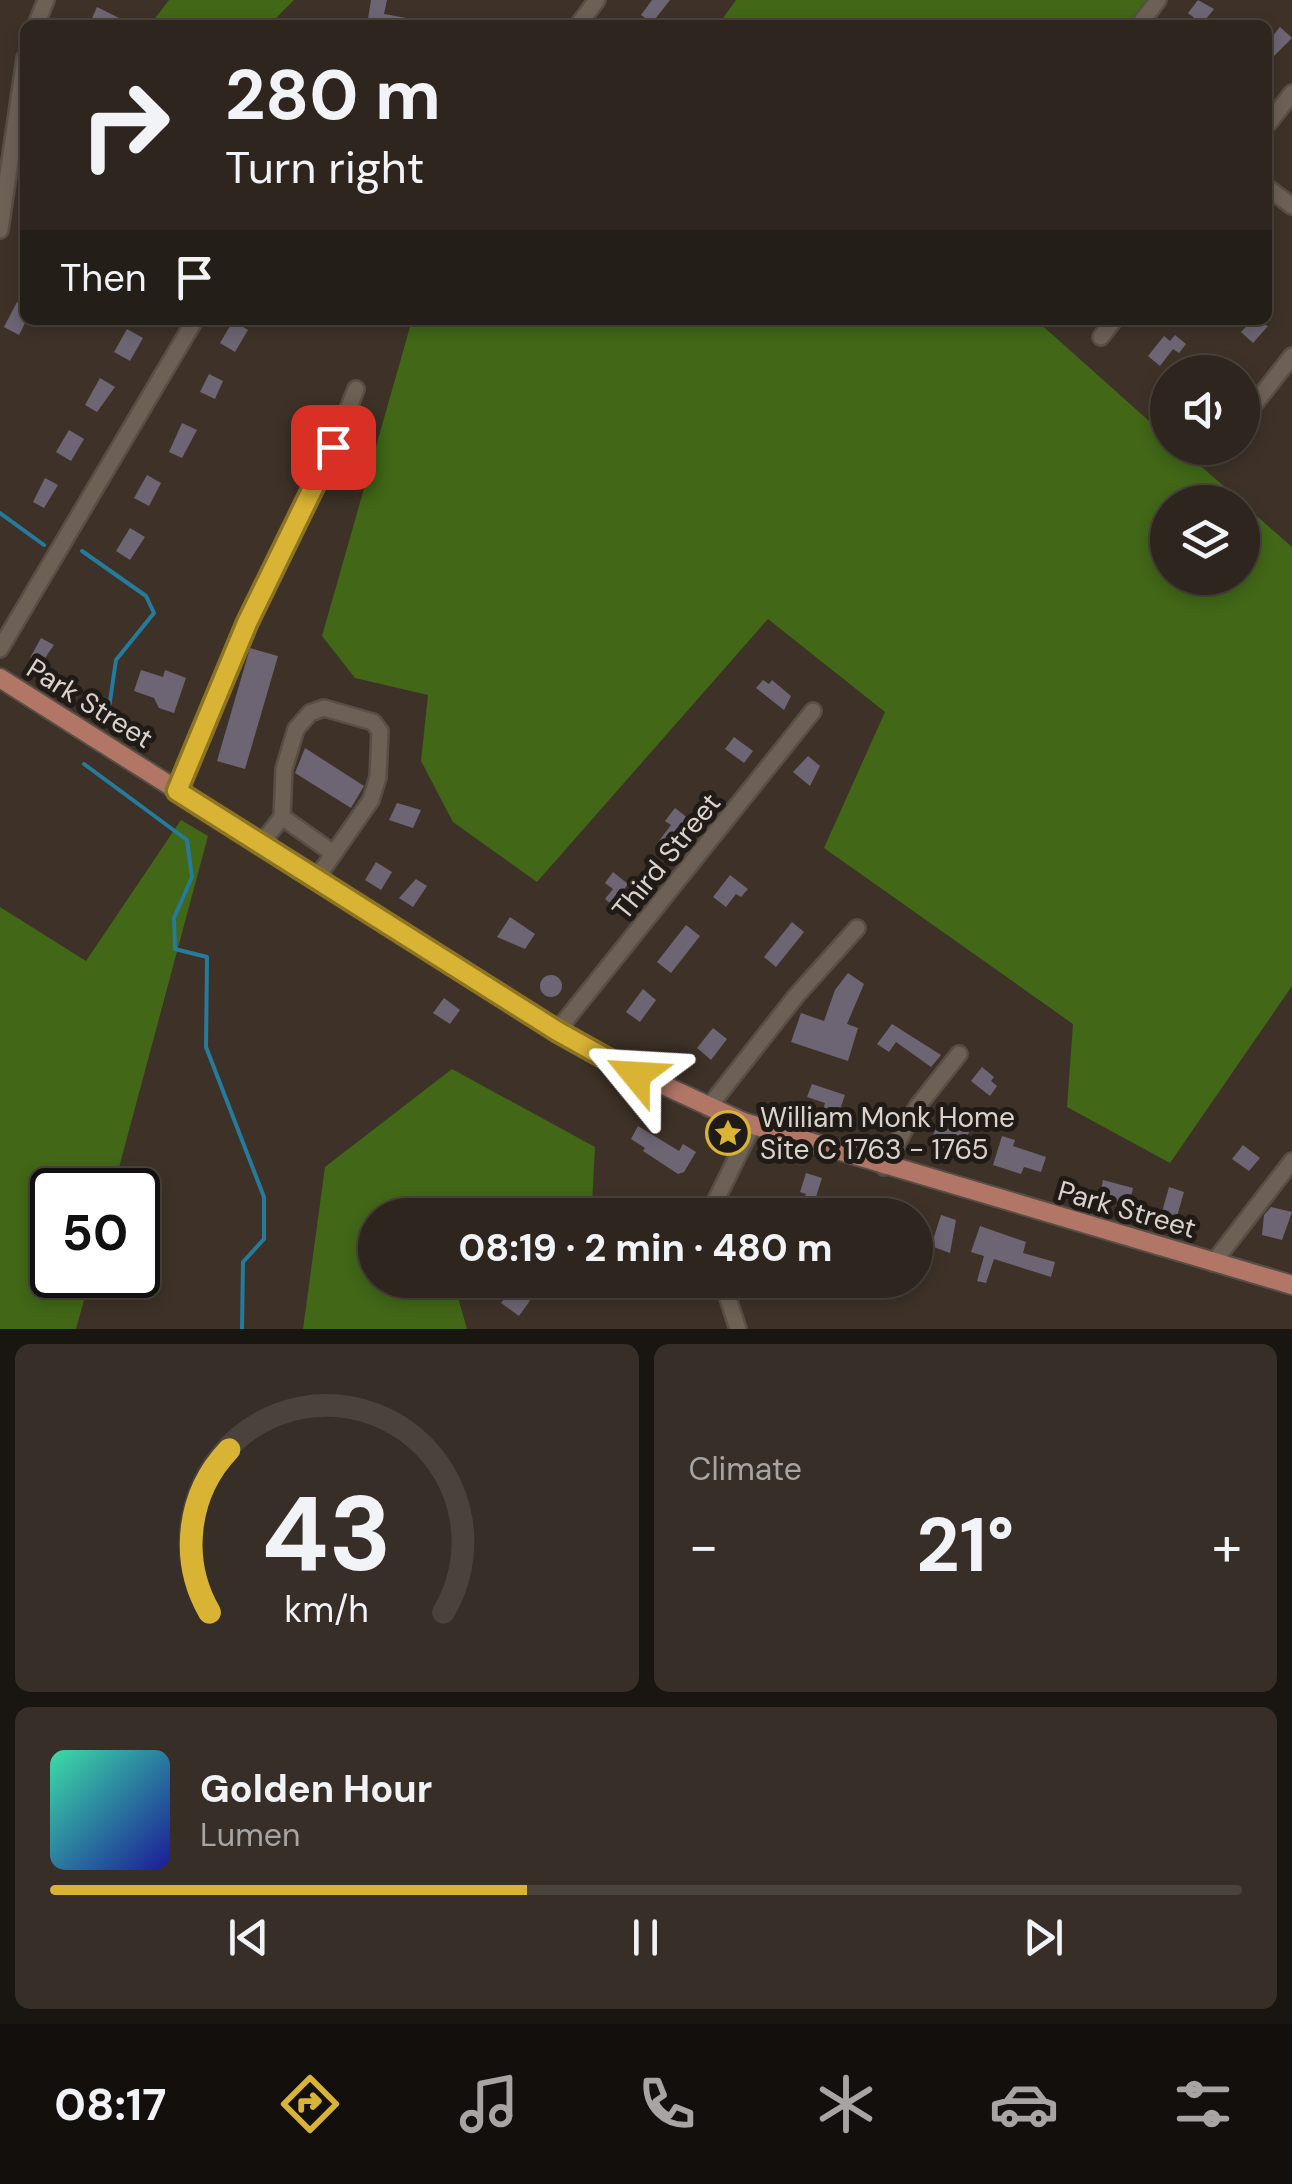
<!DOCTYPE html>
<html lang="en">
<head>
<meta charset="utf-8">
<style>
	:root { --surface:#2e261e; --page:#362e27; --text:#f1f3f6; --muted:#a7a5a4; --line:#49433c; --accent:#d9b334 }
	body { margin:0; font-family:"DM Sans",sans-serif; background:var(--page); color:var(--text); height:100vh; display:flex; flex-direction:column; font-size:38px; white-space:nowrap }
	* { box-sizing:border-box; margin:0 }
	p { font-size:32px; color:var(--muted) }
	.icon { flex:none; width:55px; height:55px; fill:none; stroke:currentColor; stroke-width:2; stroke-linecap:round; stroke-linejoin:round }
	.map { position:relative; height:1329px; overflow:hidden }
	.drawer { display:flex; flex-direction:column; gap:15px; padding:15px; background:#191510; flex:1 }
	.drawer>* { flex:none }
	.banner { position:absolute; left:20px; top:20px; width:1252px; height:305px; border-radius:15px; box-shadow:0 5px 15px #0003,0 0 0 2px var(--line); background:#2e261e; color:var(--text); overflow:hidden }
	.buttons { position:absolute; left:1150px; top:355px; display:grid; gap:20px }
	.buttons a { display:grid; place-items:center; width:110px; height:110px; border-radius:50%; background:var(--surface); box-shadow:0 5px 15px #0003,0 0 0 2px var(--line); font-size:50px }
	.speed { position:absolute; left:30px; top:1168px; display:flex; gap:20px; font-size:50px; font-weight:700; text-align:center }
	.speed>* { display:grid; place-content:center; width:130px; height:130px; border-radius:50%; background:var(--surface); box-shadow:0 5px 15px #0003,0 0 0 2px var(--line); line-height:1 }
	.speed .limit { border:5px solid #111; border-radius:15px; background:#fff; color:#111 }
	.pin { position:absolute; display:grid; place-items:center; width:85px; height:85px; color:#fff; margin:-42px; border-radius:20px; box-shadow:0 5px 15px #0006 }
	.me { position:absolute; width:110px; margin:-55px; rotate:297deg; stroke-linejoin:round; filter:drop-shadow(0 0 8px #0008) }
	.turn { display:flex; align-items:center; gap:35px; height:210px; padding:0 40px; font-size:45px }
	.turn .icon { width:130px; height:130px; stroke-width:2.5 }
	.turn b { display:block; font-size:70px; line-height:85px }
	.then { display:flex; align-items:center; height:95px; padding:0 40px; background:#0003; gap:20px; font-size:38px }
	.big { font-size:75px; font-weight:700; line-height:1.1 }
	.drawer .card { flex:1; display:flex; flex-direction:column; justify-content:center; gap:15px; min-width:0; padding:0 35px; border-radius:15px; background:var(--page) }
	.drawer .dial { align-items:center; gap:0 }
	.dial svg { height:260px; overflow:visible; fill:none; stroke:var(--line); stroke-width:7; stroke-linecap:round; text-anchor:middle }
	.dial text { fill:var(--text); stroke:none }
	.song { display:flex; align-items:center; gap:30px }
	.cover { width:120px; height:120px; border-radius:15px; background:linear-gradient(135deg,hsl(160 70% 55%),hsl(240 70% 35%)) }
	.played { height:10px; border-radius:5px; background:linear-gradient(90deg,var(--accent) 40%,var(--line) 40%) }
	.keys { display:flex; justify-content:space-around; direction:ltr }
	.heat { display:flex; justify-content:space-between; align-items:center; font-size:55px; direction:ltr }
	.drawer .tiles { flex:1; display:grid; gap:15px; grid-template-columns:1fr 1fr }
	.card:last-child { grid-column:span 2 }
	.trip { position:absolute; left:358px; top:1198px; width:575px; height:100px; border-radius:50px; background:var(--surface); box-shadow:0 5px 15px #0003,0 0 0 2px var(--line); font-weight:700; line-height:100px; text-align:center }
	.tab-bar { display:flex; height:160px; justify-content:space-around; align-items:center; background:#120f0c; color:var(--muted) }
	.tab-bar .icon { width:70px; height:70px }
	.tab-bar .selected { color:var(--accent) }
	.tab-bar b { font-size:45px; color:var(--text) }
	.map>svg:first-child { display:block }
	.green { fill:#416717 }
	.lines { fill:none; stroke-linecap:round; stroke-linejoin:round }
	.stream { stroke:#257b9c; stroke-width:4 }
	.building { fill:#6d6573 }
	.minor-casing { stroke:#574e45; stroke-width:20 }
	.major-casing { stroke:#574e45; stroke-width:22 }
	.minor { stroke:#6d6055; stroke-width:15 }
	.major { stroke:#b17666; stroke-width:18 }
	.route-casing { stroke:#8d7422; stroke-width:25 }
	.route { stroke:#d9b334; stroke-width:18 }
	.labels { text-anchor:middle; stroke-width:10; stroke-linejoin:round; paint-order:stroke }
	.street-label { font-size:28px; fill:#dad2cc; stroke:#201b17 }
	.poi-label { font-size:28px; fill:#dad2cc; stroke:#201b17; text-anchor:start }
</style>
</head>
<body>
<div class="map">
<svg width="1292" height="1329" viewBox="0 0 1292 1329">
	<rect width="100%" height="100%" fill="#3e3228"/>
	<g class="green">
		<polygon points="169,0 294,0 269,25 150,25"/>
		<polygon points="736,0 1165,0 1142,25 718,25"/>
		<polygon points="412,320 1036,320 1167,437 1168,448 1180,448 1242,502 1168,502 1168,578 1242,578 1242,503 1292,547 1292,986 1170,1163 1067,1107 1073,1024 824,848 885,712 768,619 537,882 453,822 421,761 428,695 355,678 322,636"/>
		<polygon points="181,820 208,836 113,1190 52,1190 52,1275 91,1275 76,1329 0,1329 0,907 86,961"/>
		<polygon points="452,1069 595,1147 592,1204 511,1215 375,1215 375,1280 453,1280 467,1329 303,1329 325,1167"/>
	</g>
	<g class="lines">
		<g class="stream">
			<polyline points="0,513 44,545"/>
			<polyline points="82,551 146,596 154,613 116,660 107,722"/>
			<polyline points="84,764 187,840 192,877 174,918 175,949 207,957 206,1047 264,1197 264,1239 243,1262 242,1329"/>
		</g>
	</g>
	<g class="building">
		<polygon points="371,0 387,0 384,14 418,20 417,25 367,25"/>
		<polygon points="652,0 670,0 652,23 641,15"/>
		<polygon points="1198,0 1214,9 1202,24 1188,13"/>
		<polygon points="97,7 119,18 116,25 89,25"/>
		<polygon points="1280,27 1292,38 1268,62 1268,42"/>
		<polygon points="17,302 25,306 25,323 19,335 4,327"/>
		<polygon points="1252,320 1268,326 1253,343 1241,332"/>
		<polygon points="233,321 248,330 235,352 220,343"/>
		<polygon points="127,329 143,338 130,361 114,352"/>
		<polygon points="1175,335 1186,344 1179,353 1173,349 1160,366 1148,356 1164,336 1170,341"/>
		<polygon points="209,374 223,381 215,399 200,392"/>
		<polygon points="100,378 115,387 97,412 85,405"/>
		<polygon points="182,423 197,430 182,458 169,452"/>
		<polygon points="69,430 84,439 71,461 56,452"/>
		<polygon points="147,475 161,483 149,506 134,498"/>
		<polygon points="45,478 58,485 44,508 33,502"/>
		<polygon points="130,528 145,537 130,560 116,551"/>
		<polygon points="41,638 54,645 41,664 30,658"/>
		<polygon points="250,648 278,656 245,769 217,761"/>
		<polygon points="141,670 163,677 165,670 186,678 174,713 159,708 154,698 134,691"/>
		<polygon points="763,680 769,684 772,680 791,696 784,710 756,688"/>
		<polygon points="734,737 753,751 744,763 725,749"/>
		<polygon points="305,748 364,786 351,808 295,773"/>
		<polygon points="808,756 820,766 810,786 793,772"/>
		<polygon points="397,803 421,810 413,828 389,820"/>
		<polygon points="675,808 689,819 675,838 682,843 673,853 656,845 671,825 665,821"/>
		<polygon points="376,862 392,872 381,890 365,880"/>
		<polygon points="613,872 628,884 622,892 635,902 625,915 605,899 613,889 605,883"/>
		<polygon points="730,875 748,889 741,897 736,894 726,907 713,897"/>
		<polygon points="416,879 427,886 413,907 399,898"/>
		<polygon points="510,917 535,934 525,949 497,937"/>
		<polygon points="792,922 804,932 776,967 764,957"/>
		<polygon points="686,925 700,936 671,973 657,962"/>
		<polygon points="848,973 864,984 847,1024 858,1028 848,1061 791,1042 801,1013 824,1021 835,990"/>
		<circle cx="551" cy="986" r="11"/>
		<polygon points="643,989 656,1000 640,1022 626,1012"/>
		<polygon points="444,998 460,1010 450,1024 433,1013"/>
		<polygon points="892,1024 941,1055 931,1067 896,1042 889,1052 877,1044"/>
		<polygon points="713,1028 727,1039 711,1060 697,1048"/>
		<polygon points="982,1067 994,1077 991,1081 997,1086 990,1096 971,1081"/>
		<polygon points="812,1084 845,1095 838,1115 823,1110 825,1103 807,1097"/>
		<polygon points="946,1114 972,1124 963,1148 954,1145 952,1152 930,1145 935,1130 940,1132"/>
		<polygon points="638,1126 679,1151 683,1144 696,1152 684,1172 678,1174 643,1151 645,1148 631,1139"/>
		<polygon points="1002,1136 1015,1140 1013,1146 1046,1157 1041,1172 1024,1167 1021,1174 993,1165"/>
		<polygon points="1243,1145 1260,1158 1249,1171 1232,1159"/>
		<polygon points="806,1173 822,1178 814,1203 804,1200 806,1194 800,1192"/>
		<polygon points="1103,1180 1133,1188 1129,1205 1106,1199 1108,1191 1101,1190"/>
		<polygon points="1169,1187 1184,1192 1177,1216 1162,1212"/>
		<polygon points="1271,1207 1292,1212 1282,1240 1262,1235 1264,1215"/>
		<polygon points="941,1215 956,1220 950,1253 931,1246"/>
		<polygon points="980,1226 1026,1242 1023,1253 1055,1262 1051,1277 994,1259 986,1283 977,1281 984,1256 971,1252"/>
		<polygon points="516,1283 534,1295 519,1316 501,1303"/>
	</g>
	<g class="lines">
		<g class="minor-casing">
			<g id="minor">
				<polyline points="36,25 46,0"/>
				<polyline points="578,25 597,0"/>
				<polyline points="1139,25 1158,0"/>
				<polyline points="1268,124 1292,93"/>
				<polyline points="1268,188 1292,206"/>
				<polyline points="0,230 25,58"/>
				<polyline points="1101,337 1114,320"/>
				<polyline points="1242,420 1292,356"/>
				<polyline points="0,649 195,320"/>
				<polyline points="177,791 247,623 322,476 356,389"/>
				<polyline points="282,817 333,853"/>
				<polyline points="261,844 282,817 284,769 296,729 310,713 324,708 373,722 380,731 378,777 371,800 316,879"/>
				<polyline points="557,1031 813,711"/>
				<polyline points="708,1108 796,996 857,928"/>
				<polyline points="884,1167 917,1107 959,1054"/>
				<polyline points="713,1215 715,1202 753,1125"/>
				<polyline points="1213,1263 1292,1161"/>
				<polyline points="722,1280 738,1329"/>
			</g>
		</g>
		<g class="major-casing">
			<polyline id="major" points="0,678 588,1050 743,1122 1292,1285"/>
		</g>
		<use href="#minor" class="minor"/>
		<use href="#major" class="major"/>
	</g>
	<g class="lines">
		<g class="route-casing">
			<polyline id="route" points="333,447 247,623 177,791 557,1031 636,1075"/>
		</g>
		<use href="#route" class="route"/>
	</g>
	<defs>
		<g id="sight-ring" transform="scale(2.25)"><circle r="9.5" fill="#201b17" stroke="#d9b334" stroke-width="1.5"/><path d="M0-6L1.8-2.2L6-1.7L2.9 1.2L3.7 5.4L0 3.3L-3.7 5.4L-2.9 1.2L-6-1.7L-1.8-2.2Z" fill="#d9b334"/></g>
	</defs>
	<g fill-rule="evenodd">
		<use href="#sight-ring" x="728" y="1133"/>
	</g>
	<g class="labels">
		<g class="street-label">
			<text transform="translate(90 703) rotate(32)" y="10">Park Street</text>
			<text transform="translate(666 856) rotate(-51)" y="10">Third Street</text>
			<text transform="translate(1127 1209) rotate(16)" y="10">Park Street</text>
		</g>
		<g class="poi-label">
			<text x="760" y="1127">William Monk Home<tspan x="760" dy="32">Site C 1763 - 1765</tspan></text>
		</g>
	</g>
</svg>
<div class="buttons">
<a><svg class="icon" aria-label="sound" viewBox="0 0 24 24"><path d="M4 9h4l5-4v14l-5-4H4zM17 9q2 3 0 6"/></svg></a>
<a><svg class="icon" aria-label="layers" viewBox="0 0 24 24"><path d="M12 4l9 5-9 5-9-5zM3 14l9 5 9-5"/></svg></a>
</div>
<div class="speed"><div class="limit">50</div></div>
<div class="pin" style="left:333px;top:447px;background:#d93025"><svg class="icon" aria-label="arrive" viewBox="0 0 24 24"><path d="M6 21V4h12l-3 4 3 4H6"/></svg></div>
<svg class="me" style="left:636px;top:1075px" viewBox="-20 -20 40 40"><path d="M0-17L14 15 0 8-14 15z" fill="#d9b334" stroke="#fff" stroke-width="4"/></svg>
<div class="trip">08:19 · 2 min · 480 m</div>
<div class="banner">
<div class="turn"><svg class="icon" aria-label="right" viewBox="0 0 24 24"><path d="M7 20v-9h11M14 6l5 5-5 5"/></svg><div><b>280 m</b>Turn right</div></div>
<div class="then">Then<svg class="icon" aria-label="arrive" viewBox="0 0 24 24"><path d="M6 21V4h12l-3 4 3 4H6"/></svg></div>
</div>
</div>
<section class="drawer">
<div class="tiles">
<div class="card dial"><svg viewBox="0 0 100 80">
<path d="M14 69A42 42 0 1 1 86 69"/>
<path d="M14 69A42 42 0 0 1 20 19" stroke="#d9b334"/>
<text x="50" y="56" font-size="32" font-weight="700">43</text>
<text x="50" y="72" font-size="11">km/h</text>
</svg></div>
<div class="card"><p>Climate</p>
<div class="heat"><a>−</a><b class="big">21°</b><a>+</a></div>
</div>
<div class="card">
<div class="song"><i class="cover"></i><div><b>Golden Hour</b><p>Lumen</p></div></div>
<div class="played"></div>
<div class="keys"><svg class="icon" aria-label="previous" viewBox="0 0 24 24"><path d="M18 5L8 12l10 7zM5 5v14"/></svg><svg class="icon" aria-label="pause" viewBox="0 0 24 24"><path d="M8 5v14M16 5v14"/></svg><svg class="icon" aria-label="next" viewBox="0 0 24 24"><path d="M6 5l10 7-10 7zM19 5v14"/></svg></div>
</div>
</div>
</section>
<nav class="tab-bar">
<b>08:17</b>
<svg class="icon selected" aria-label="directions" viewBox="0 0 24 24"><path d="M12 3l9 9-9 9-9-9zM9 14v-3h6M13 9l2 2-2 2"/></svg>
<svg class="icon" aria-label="music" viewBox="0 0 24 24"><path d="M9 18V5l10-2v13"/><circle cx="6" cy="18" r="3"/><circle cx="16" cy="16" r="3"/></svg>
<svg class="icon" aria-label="phone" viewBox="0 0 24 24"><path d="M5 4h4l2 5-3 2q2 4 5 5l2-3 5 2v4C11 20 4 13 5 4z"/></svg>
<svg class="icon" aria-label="climate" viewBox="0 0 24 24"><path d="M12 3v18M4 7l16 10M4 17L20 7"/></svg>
<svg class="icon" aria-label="car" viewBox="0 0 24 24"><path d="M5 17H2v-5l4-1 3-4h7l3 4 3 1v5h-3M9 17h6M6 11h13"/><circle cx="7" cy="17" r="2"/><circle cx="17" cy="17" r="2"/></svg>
<svg class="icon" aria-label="filters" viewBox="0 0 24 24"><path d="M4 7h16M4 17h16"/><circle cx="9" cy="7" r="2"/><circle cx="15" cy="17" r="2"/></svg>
</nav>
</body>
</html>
